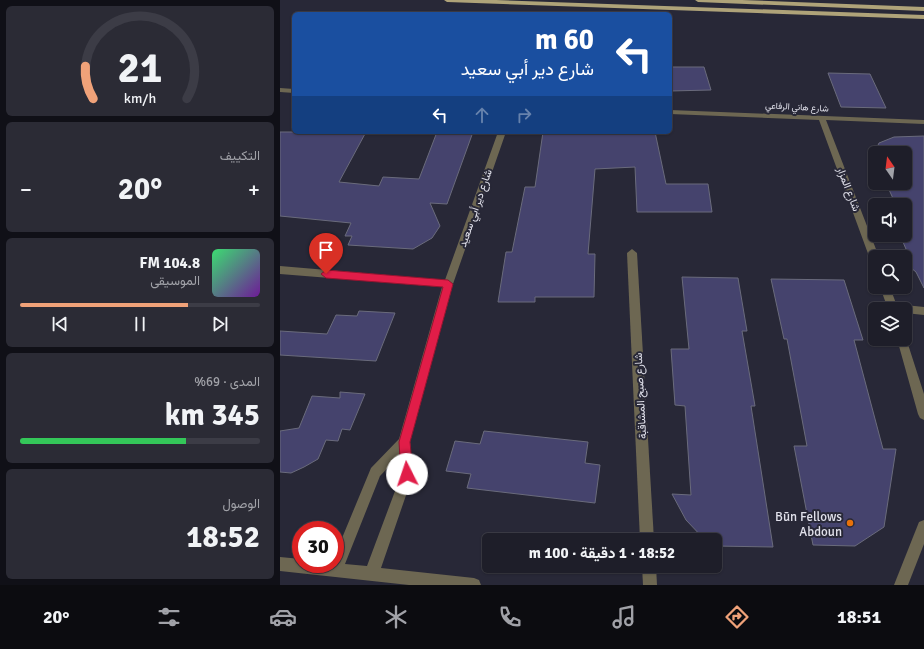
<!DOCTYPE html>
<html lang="ar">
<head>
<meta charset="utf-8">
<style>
	:root { --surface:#1e1e29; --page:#2b2b35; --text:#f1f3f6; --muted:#a1a2a8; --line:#3c3c46; --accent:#f0a279 }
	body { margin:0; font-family:Signika,Vazirmatn,sans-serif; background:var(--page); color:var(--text); direction:rtl; height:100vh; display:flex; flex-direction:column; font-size:15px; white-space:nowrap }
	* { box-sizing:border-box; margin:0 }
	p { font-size:13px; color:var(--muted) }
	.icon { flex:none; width:22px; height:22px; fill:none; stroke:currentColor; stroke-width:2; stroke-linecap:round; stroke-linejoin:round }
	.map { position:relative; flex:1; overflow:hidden; direction:ltr }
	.panel { display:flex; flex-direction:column; gap:6px; padding:6px; background:#101017; width:280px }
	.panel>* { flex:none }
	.banner { position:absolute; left:12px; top:12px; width:380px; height:122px; border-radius:6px; box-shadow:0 1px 3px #0004,0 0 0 1px var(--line); direction:rtl; background:#1a4fa0; color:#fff; overflow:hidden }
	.needle { width:26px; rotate:346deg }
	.fabs { position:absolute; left:588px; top:146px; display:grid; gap:8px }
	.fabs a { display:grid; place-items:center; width:44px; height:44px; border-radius:6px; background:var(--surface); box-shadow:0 1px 3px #0004,0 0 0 1px var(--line); font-size:20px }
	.speed { position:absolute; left:12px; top:521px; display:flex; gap:8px; font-size:20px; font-weight:700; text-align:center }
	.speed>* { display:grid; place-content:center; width:52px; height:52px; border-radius:50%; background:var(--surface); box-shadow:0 1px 3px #0004,0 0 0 1px var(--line); line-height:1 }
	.speed .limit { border:6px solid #d22; background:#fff; color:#111 }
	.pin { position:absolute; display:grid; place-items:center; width:34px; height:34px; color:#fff; margin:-41px -17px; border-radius:50% 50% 50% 0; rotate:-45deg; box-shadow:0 0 4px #0007 }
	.pin .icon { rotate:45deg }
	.me { position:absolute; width:44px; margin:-22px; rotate:356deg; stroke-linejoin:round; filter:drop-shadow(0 0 3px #0008) }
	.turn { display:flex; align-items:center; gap:14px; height:84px; padding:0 12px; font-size:18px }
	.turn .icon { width:52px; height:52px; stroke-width:2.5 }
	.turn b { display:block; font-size:28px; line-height:34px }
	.lanes { display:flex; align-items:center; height:38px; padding:0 12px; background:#0003; justify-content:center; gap:20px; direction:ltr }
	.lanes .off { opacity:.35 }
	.big { font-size:30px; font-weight:700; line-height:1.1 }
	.panel .widget { flex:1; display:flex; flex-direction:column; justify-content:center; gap:6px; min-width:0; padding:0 14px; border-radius:6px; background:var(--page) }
	.panel .dial { align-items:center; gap:0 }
	.dial svg { height:104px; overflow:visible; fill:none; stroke:var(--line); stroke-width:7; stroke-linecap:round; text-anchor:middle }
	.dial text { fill:var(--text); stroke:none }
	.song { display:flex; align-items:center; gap:12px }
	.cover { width:48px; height:48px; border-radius:6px; background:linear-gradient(135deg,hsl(140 70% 55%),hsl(280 70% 35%)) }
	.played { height:4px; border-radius:2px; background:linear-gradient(90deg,var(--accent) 70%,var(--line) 70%) }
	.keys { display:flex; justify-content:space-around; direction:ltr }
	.heat { display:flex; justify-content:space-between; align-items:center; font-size:22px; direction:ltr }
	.charge { height:6px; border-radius:3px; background:linear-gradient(90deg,#34c759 69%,var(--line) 0) }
	.trip { position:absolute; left:202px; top:533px; width:240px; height:40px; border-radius:6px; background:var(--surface); box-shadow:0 1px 3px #0004,0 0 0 1px var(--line); font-weight:700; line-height:40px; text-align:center; direction:rtl }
	.tab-bar { display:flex; height:64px; justify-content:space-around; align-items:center; background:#0c0c10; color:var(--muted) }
	.tab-bar .icon { width:28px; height:28px }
	.tab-bar .current { color:var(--accent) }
	.tab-bar b { font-size:18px; color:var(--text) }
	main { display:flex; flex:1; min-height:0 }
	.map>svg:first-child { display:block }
	.building { fill:#45436d; stroke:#6a6b7c }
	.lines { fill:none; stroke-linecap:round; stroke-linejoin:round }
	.minor { fill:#6d6752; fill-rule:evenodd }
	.major { fill:#afa379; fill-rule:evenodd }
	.route { fill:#e11d48; stroke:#92132f }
	.food-dot { fill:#e8710a; stroke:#282837; stroke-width:1.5 }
	.labels { text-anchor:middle; stroke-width:4; stroke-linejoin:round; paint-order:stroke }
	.far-street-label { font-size:9px; fill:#e0e0ea; stroke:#282837 }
	.street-label { font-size:11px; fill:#e0e0ea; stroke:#282837 }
	.near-poi-label { font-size:13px; fill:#e0e0ea; stroke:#282837; text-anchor:end }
</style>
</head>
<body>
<main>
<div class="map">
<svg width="644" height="585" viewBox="0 0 644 585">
	<rect width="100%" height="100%" fill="#282837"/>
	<g class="building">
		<polygon points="390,67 424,67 431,90 390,91"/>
		<polygon points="548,73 590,74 606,108 561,107"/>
		<polygon points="0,132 86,132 59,182 99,186 103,177 139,179 157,132 193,132 167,204 150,203 160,226 152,238 133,249 68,245 72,236 65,236 71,223 0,216"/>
		<polygon points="263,132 375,132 386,184 428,184 432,212 357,212 355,167 315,169 308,254 315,254 314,297 255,297 255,302 218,302 226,252 232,252 245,187 255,187"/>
		<polygon points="644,136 644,288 636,272 625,263 625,257 617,257 626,249 620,235 630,235 625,224 625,205 616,205 606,183 625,183 625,153 595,153 595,160 593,156 599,143 614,137"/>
		<polygon points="402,277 458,278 467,331 462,331 475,406 471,406 493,547 435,546 435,540 425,540 406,520 392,494 411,495 405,406 395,405 391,349 409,349"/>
		<polygon points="491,279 564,280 583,340 574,340 603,449 616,449 604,527 575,546 533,545 514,446 527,446 507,339 504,339"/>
		<polygon points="79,311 115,313 96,361 0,355 0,331 47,334 56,315 77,316"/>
		<polygon points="60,392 85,394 70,430 62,429 58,441 46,440 38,459 24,467 11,473 0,472 0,431 19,428 32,396 60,398"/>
		<polygon points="204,431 308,442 305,463 320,465 315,503 187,488 191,474 166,471 175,441 200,444"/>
	</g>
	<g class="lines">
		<g class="minor">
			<polygon points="0,88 14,89 14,93 0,92"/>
			<polygon points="390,110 644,120 644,124 546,120 599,257 595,257 595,263 590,259 539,120 390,114"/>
			<path d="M218,132H226L173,284L130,442L133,475L101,568L194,578L199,580L201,585H129L0,571V557L21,559V564H55V555L91,468L119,439L162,287L0,274V266L165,280ZM119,456L121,475L87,566L65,564L100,476Z"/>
			<polygon points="352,249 357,253 374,540 360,540 347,253"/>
			<polygon points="600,287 610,287 618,309 608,309"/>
			<polygon points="625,305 644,307 644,315 625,313 625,309 620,309 621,306"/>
			<polygon points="625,335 644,394 644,420 640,418 638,414 617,339 625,339"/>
			<polygon points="644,520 644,544 628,585 614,585 639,522"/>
			<polygon points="362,566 376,566 377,585 363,585"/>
		</g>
		<g class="major">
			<polygon points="164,0 216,0 644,15 644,19 167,2"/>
			<polygon points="415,0 462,0 644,7 644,11 418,2"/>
		</g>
	</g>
	<polygon class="route" points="46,270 168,280 173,284 130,442 133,474 131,479 127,480 123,479 121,474 119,442 163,287 46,278 41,274"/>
	<circle class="food-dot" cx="570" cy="523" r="4"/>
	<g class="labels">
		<g class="far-street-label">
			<text transform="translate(517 107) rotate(3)" y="3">شارع هاني الرفاعي</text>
		</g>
		<g class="street-label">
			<text transform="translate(569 189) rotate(69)" y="4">شارع المزار</text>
			<text transform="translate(195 208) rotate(-71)" y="4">شارع دير أبي سعيد</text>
			<text transform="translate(360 396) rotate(-93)" y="4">شارع صبح المشاقبة</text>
		</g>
		<g class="near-poi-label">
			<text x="562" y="521">Būn Fellows<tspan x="562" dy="15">Abdoun</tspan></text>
		</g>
	</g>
</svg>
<div class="fabs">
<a><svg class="needle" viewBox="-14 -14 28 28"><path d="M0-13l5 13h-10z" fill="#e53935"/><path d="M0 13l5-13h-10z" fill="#a1a2a8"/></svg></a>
<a><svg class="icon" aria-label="sound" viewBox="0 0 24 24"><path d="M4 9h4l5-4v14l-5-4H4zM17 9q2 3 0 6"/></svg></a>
<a><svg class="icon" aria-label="search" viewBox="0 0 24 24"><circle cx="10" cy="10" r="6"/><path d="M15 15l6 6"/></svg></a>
<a><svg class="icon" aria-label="layers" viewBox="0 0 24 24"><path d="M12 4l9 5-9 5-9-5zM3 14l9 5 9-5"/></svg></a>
</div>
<div class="speed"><div class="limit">30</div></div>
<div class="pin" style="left:46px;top:274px;background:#d93025"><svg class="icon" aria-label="arrive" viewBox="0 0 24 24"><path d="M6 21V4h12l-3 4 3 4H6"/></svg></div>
<svg class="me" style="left:127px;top:474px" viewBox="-20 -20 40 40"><circle r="19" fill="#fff"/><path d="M0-13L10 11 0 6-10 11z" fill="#e11d48"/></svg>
<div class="trip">18:52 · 1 دقيقة · 100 m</div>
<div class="banner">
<div class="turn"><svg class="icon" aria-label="left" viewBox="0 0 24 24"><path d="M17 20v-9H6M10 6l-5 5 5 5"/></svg><div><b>60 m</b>شارع دير أبي سعيد</div></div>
<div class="lanes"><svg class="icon" aria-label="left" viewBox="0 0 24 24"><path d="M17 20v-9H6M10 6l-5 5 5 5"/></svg><svg class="icon off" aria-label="ahead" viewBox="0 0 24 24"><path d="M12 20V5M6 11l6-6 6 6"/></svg><svg class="icon off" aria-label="right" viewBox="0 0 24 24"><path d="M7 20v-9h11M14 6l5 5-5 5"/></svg></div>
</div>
</div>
<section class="panel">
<div class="widget dial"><svg viewBox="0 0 100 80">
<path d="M14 69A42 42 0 1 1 86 69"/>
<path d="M14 69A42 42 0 0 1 8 44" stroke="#f0a279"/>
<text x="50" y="56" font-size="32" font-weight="700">21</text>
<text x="50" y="72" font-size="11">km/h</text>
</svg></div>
<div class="widget"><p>التكييف</p>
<div class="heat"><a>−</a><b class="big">20°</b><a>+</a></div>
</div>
<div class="widget">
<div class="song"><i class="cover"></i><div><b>104.8 FM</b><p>الموسيقى</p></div></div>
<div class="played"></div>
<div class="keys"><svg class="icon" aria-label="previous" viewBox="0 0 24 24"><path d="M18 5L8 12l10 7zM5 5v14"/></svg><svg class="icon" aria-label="pause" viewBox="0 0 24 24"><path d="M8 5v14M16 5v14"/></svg><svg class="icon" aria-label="next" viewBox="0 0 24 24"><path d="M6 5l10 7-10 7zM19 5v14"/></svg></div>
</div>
<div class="widget"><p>المدى · 69%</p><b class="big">345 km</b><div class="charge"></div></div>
<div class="widget"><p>الوصول</p><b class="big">18:52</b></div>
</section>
</main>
<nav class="tab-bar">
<b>18:51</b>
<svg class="icon current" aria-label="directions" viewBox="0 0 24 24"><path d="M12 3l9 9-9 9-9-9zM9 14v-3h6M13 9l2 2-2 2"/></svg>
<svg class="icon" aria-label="music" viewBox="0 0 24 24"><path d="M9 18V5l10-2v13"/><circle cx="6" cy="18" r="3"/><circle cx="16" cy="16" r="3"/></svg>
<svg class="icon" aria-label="phone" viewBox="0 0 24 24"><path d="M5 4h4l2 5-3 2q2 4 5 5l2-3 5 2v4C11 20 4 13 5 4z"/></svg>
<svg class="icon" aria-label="climate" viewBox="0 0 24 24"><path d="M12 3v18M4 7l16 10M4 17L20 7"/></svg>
<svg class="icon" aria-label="car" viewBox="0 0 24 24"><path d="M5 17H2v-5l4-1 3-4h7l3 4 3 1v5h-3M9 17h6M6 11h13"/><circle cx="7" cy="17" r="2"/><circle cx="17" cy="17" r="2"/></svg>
<svg class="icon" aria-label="filters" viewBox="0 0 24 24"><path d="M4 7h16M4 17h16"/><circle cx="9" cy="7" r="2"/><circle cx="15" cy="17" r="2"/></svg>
<b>20°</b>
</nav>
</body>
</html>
